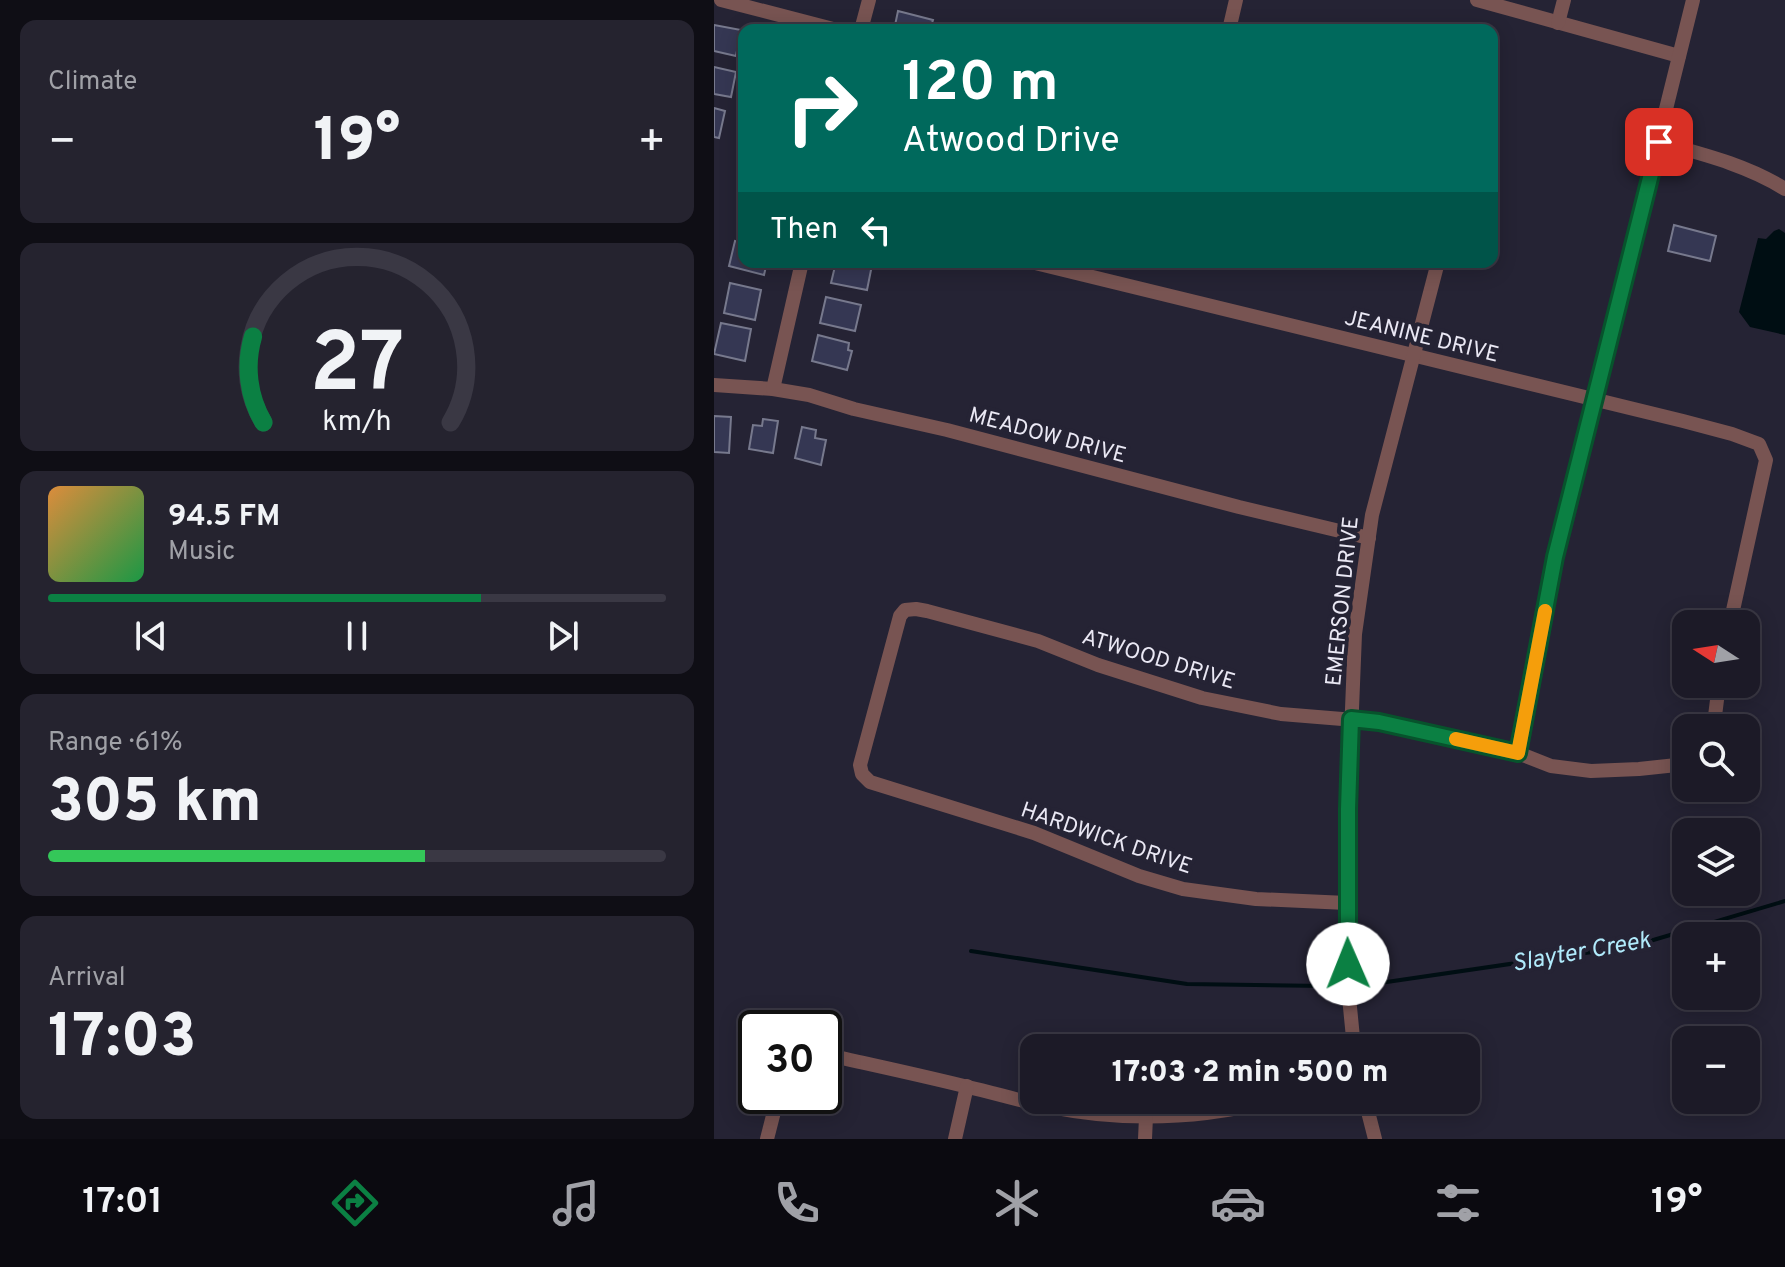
<!DOCTYPE html>
<html lang="en">
<head>
<meta charset="utf-8">
<style>
	:root { --surface:#1c1a27; --page:#25232f; --text:#f1f3f6; --muted:#a0a1a7; --line:#3a3844; --accent:#0b8043 }
	body { margin:0; font-family:Overpass,sans-serif; background:var(--page); color:var(--text); height:100vh; display:flex; flex-direction:column; font-size:30px; white-space:nowrap }
	* { box-sizing:border-box; margin:0 }
	p { font-size:26px; color:var(--muted) }
	.icon { flex:none; width:44px; height:44px; fill:none; stroke:currentColor; stroke-width:2; stroke-linecap:round; stroke-linejoin:round }
	.map { position:relative; flex:1; overflow:hidden }
	.drawer { display:flex; flex-direction:column; gap:20px; padding:20px; background:#0f0e15; width:714px }
	.drawer>* { flex:none }
	.guide { position:absolute; left:24px; top:24px; width:760px; height:244px; border-radius:16px; box-shadow:0 4px 20px #0003,0 0 0 2px var(--line); background:#00695c; color:#fff; overflow:hidden }
	.needle { width:52px; rotate:282deg }
	.buttons { position:absolute; left:958px; top:610px; display:grid; gap:16px }
	.buttons a { display:grid; place-items:center; width:88px; height:88px; border-radius:16px; background:var(--surface); box-shadow:0 4px 20px #0003,0 0 0 2px var(--line); font-size:40px }
	.speed { position:absolute; left:24px; top:1010px; display:flex; gap:16px; font-size:40px; font-weight:700; text-align:center }
	.speed>* { display:grid; place-content:center; width:104px; height:104px; border-radius:50%; background:var(--surface); box-shadow:0 4px 20px #0003,0 0 0 2px var(--line); line-height:1 }
	.speed .limit { border:4px solid #111; border-radius:12px; background:#fff; color:#111 }
	.pin { position:absolute; display:grid; place-items:center; width:68px; height:68px; color:#fff; margin:-34px; border-radius:16px; box-shadow:0 4px 12px #0006 }
	.me { position:absolute; width:88px; margin:-44px; rotate:359deg; stroke-linejoin:round; filter:drop-shadow(0 0 6px #0008) }
	.turn { display:flex; align-items:center; gap:28px; height:168px; padding:0 32px; font-size:36px }
	.turn .icon { width:104px; height:104px; stroke-width:2.5 }
	.turn b { display:block; font-size:56px; line-height:68px }
	.then { display:flex; align-items:center; height:76px; padding:0 32px; background:#0003; gap:16px; font-size:30px }
	.big { font-size:60px; font-weight:800; line-height:1.1 }
	.drawer .card { flex:1; display:flex; flex-direction:column; justify-content:center; gap:12px; min-width:0; padding:0 28px; border-radius:16px; background:var(--page) }
	.drawer .dial { align-items:center; gap:0 }
	.dial svg { height:208px; overflow:visible; fill:none; stroke:var(--line); stroke-width:7; stroke-linecap:round; text-anchor:middle }
	.dial text { fill:var(--text); stroke:none }
	.song { display:flex; align-items:center; gap:24px }
	.cover { width:96px; height:96px; border-radius:12px; background:linear-gradient(135deg,hsl(30 70% 55%),hsl(140 70% 35%)) }
	.played { height:8px; border-radius:4px; background:linear-gradient(90deg,var(--accent) 70%,var(--line) 70%) }
	.keys { display:flex; justify-content:space-around; direction:ltr }
	.heat { display:flex; justify-content:space-between; align-items:center; font-size:44px; direction:ltr }
	.charge { height:12px; border-radius:6px; background:linear-gradient(90deg,#34c759 61%,var(--line) 0) }
	.trip { position:absolute; left:306px; top:1034px; width:460px; height:80px; border-radius:16px; background:var(--surface); box-shadow:0 4px 20px #0003,0 0 0 2px var(--line); font-weight:800; line-height:80px; text-align:center }
	.dock { display:flex; height:128px; justify-content:space-around; align-items:center; background:#0b0a10; color:var(--muted) }
	.dock .icon { width:56px; height:56px }
	.dock .on { color:var(--accent) }
	.dock b { font-size:36px; color:var(--text) }
	main { display:flex; flex:1; min-height:0 }
	.map>svg:first-child { display:block }
	.water { fill:#000e13 }
	.lines { fill:none; stroke-linecap:round; stroke-linejoin:round }
	.stream { stroke:#000e13; stroke-width:4 }
	.building { fill:#353753; stroke:#77798d; stroke-width:2 }
	.street { stroke:#785452; stroke-width:14 }
	.route-casing { stroke:#07532c; stroke-width:20 }
	.route { stroke:#0b8043; stroke-width:14 }
	.slow { stroke:#f59e0b; stroke-width:14 }
	.labels { text-anchor:middle; stroke-width:8; stroke-linejoin:round; paint-order:stroke }
	.street-label { font-size:22px; fill:#eae8f4; stroke:#252334 }
	.water-label { font-size:24px; font-style:italic; fill:#b1ebfc; stroke:#252334 }
</style>
</head>
<body>
<main>
<section class="drawer">
<div class="card"><p>Climate</p>
<div class="heat"><a>−</a><b class="big">19°</b><a>+</a></div>
</div>
<div class="card dial"><svg viewBox="0 0 100 80">
<path d="M14 69A42 42 0 1 1 86 69"/>
<path d="M14 69A42 42 0 0 1 10 36" stroke="#0b8043"/>
<text x="50" y="56" font-size="32" font-weight="700">27</text>
<text x="50" y="72" font-size="11">km/h</text>
</svg></div>
<div class="card">
<div class="song"><i class="cover"></i><div><b>94.5 FM</b><p>Music</p></div></div>
<div class="played"></div>
<div class="keys"><svg class="icon" aria-label="previous" viewBox="0 0 24 24"><path d="M18 5L8 12l10 7zM5 5v14"/></svg><svg class="icon" aria-label="pause" viewBox="0 0 24 24"><path d="M8 5v14M16 5v14"/></svg><svg class="icon" aria-label="next" viewBox="0 0 24 24"><path d="M6 5l10 7-10 7zM19 5v14"/></svg></div>
</div>
<div class="card"><p>Range · 61%</p><b class="big">305 km</b><div class="charge"></div></div>
<div class="card"><p>Arrival</p><b class="big">17:03</b></div>
</section>
<div class="map">
<svg width="1071" height="1139" viewBox="0 0 1071 1139">
	<rect width="100%" height="100%" fill="#252334"/>
	<polygon class="water" points="1065,229 1071,233 1071,335 1036,327 1025,312 1044,238 1052,239 1060,231"/>
	<g class="lines">
		<g class="stream">
			<polyline points="257,951 473,984 612,986"/>
			<polyline points="659,984 919,946 1071,901"/>
		</g>
	</g>
	<g class="building">
		<polygon points="184,11 219,20 216,30 180,30"/>
		<polygon points="0,25 27,30 22,56 0,51"/>
		<polygon points="0,67 22,72 17,97 0,94"/>
		<polygon points="0,108 11,111 5,138 0,137"/>
		<polygon points="960,225 1002,236 996,261 954,251"/>
		<polygon points="21,241 30,243 30,262 53,262 50,275 15,266"/>
		<polygon points="122,262 145,262 158,265 153,290 117,283"/>
		<polygon points="16,283 47,290 41,320 10,313"/>
		<polygon points="112,297 147,305 141,331 106,323"/>
		<polygon points="7,323 37,329 31,361 0,354"/>
		<polygon points="104,335 135,343 134,350 138,351 133,370 98,361"/>
		<polygon points="0,416 17,417 15,453 0,452"/>
		<polygon points="49,419 64,421 59,453 35,449 39,425 48,426"/>
		<polygon points="88,427 102,430 101,438 112,440 107,465 81,458"/>
	</g>
	<g class="lines">
		<g class="street">
			<polyline points="7,0 123,30"/>
			<polyline points="763,0 965,56"/>
			<polyline points="844,23 850,0"/>
			<polyline points="147,30 155,0"/>
			<polyline points="515,30 522,0"/>
			<path d="M945,142C988,154 1033,165 1071,189"/>
			<polyline points="317,262 969,421 1018,434 1045,444 1052,460 1016,624"/>
			<polyline points="0,385 59,389 95,395 140,409 233,430 525,507 655,538"/>
			<polyline points="59,389 88,262"/>
			<polyline points="1001,728 1000,724 1005,684"/>
			<polyline points="804,753 841,557 979,0"/>
			<polyline points="633,903 542,899 469,889 425,876 320,833 156,782 148,774 146,765 186,616 191,610 202,609 213,611 324,641 384,665 488,698 567,714 665,722 804,753 837,766 877,771 925,769 972,764"/>
			<polyline points="640,1048 635,997 633,903 634,809 641,634 658,515 724,262"/>
			<path d="M110,1054C158,1065 206,1075 254,1087C281,1093 309,1102 337,1107C412,1122 487,1119 561,1100"/>
			<polyline points="651,1100 661,1139"/>
			<polyline points="53,1139 64,1096"/>
			<polyline points="241,1139 253,1086"/>
			<polyline points="431,1139 432,1117"/>
		</g>
	</g>
	<g class="lines">
		<g class="route-casing">
			<polyline id="route" points="634,964 634,809 637,719 665,722 804,753 841,557 945,142"/>
		</g>
		<use href="#route" class="route"/>
		<polyline class="slow" points="742,739 804,753 831,611"/>
	</g>
	<g class="labels">
		<g class="street-label">
			<text transform="translate(708 335) rotate(14)" y="8">JEANINE DRIVE</text>
			<text transform="translate(334 434) rotate(15)" y="8">MEADOW DRIVE</text>
			<text transform="translate(627 601) rotate(-84)" y="8">EMERSON DRIVE</text>
			<text transform="translate(445 658) rotate(17)" y="8">ATWOOD DRIVE</text>
			<text transform="translate(393 837) rotate(19)" y="8">HARDWICK DRIVE</text>
		</g>
		<g class="water-label">
			<text transform="translate(867 951) rotate(-10)" y="8">Slayter Creek</text>
		</g>
	</g>
</svg>
<div class="buttons">
<a><svg class="needle" viewBox="-14 -14 28 28"><path d="M0-13l5 13h-10z" fill="#e53935"/><path d="M0 13l5-13h-10z" fill="#a0a1a7"/></svg></a>
<a><svg class="icon" aria-label="search" viewBox="0 0 24 24"><circle cx="10" cy="10" r="6"/><path d="M15 15l6 6"/></svg></a>
<a><svg class="icon" aria-label="layers" viewBox="0 0 24 24"><path d="M12 4l9 5-9 5-9-5zM3 14l9 5 9-5"/></svg></a>
<a>+</a>
<a>−</a>
</div>
<div class="speed"><div class="limit">30</div></div>
<div class="pin" style="left:945px;top:142px;background:#d93025"><svg class="icon" aria-label="arrive" viewBox="0 0 24 24"><path d="M6 21V4h12l-3 4 3 4H6"/></svg></div>
<svg class="me" style="left:634px;top:964px" viewBox="-20 -20 40 40"><circle r="19" fill="#fff"/><path d="M0-13L10 11 0 6-10 11z" fill="#0b8043"/></svg>
<div class="trip">17:03 · 2 min · 500 m</div>
<div class="guide">
<div class="turn"><svg class="icon" aria-label="right" viewBox="0 0 24 24"><path d="M7 20v-9h11M14 6l5 5-5 5"/></svg><div><b>120 m</b>Atwood Drive</div></div>
<div class="then">Then<svg class="icon" aria-label="left" viewBox="0 0 24 24"><path d="M17 20v-9H6M10 6l-5 5 5 5"/></svg></div>
</div>
</div>
</main>
<nav class="dock">
<b>17:01</b>
<svg class="icon on" aria-label="directions" viewBox="0 0 24 24"><path d="M12 3l9 9-9 9-9-9zM9 14v-3h6M13 9l2 2-2 2"/></svg>
<svg class="icon" aria-label="music" viewBox="0 0 24 24"><path d="M9 18V5l10-2v13"/><circle cx="6" cy="18" r="3"/><circle cx="16" cy="16" r="3"/></svg>
<svg class="icon" aria-label="phone" viewBox="0 0 24 24"><path d="M5 4h4l2 5-3 2q2 4 5 5l2-3 5 2v4C11 20 4 13 5 4z"/></svg>
<svg class="icon" aria-label="climate" viewBox="0 0 24 24"><path d="M12 3v18M4 7l16 10M4 17L20 7"/></svg>
<svg class="icon" aria-label="car" viewBox="0 0 24 24"><path d="M5 17H2v-5l4-1 3-4h7l3 4 3 1v5h-3M9 17h6M6 11h13"/><circle cx="7" cy="17" r="2"/><circle cx="17" cy="17" r="2"/></svg>
<svg class="icon" aria-label="filters" viewBox="0 0 24 24"><path d="M4 7h16M4 17h16"/><circle cx="9" cy="7" r="2"/><circle cx="15" cy="17" r="2"/></svg>
<b>19°</b>
</nav>
</body>
</html>
